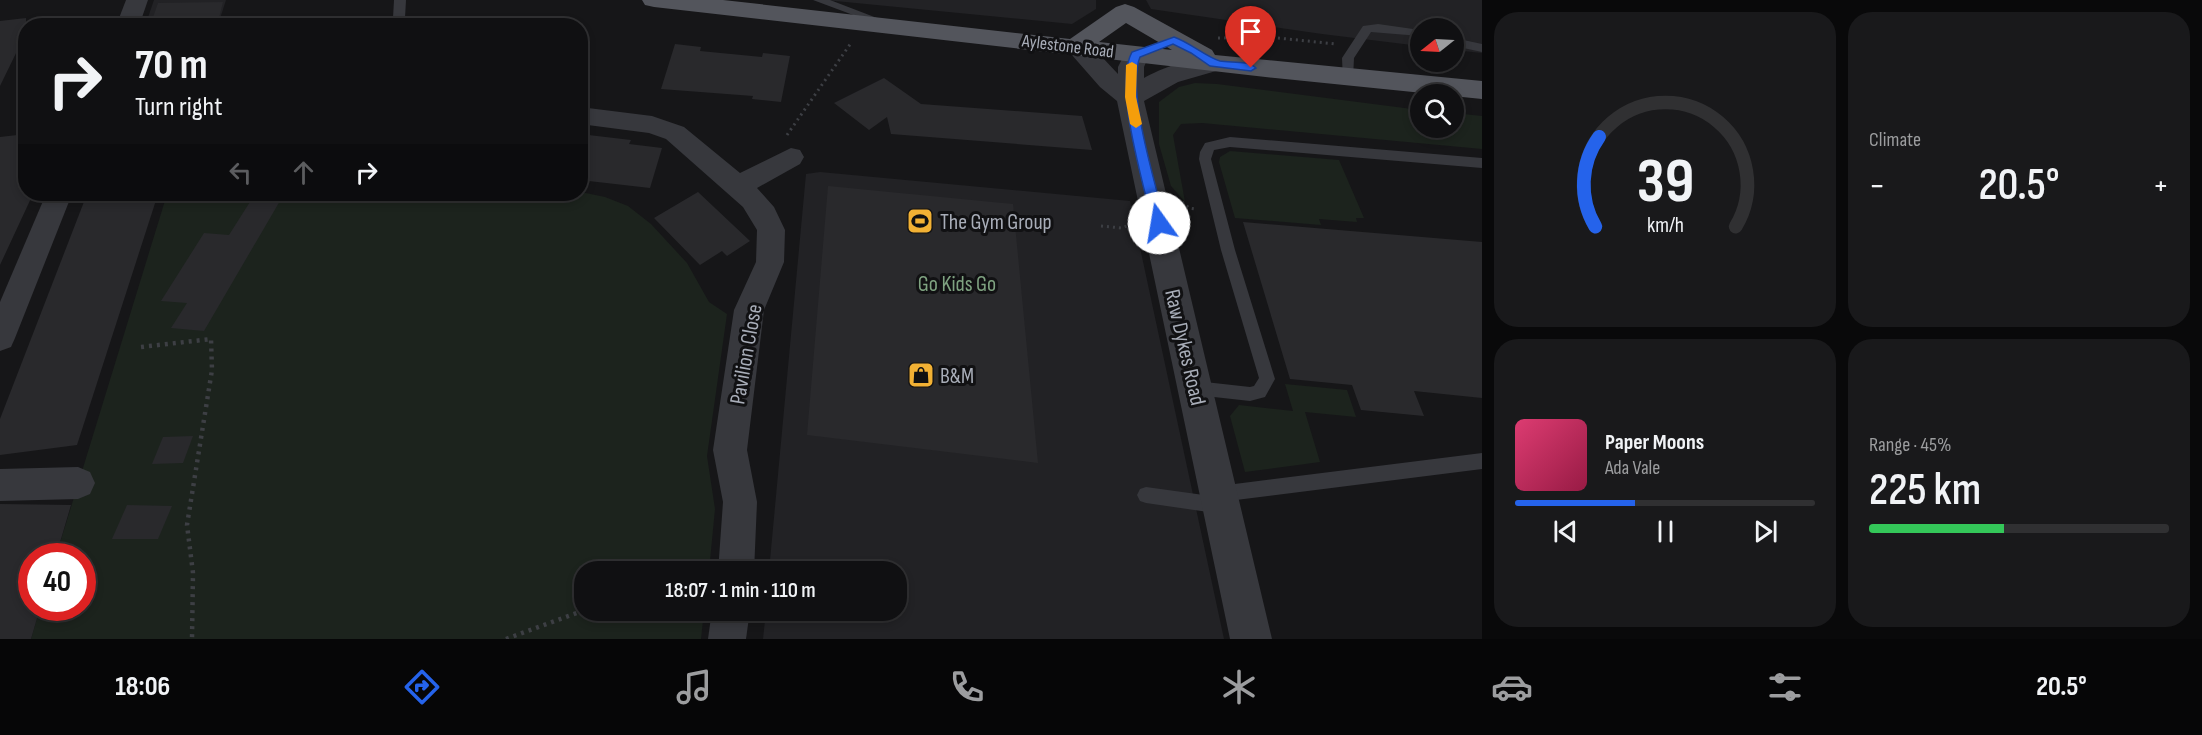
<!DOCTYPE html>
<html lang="en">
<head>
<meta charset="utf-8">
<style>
	:root { --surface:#101012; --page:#19191b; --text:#f1f3f6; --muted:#9c9d9f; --line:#303032; --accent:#2563eb }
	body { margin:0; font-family:"Sofia Sans Condensed",sans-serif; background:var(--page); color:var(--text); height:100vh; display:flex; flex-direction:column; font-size:22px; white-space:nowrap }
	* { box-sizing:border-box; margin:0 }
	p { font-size:20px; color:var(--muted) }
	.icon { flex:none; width:33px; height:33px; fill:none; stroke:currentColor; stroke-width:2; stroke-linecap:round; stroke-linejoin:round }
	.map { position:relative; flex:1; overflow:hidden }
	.panel { display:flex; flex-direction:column; gap:12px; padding:12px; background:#09090a; width:720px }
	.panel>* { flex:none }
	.hud { position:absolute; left:18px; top:18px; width:570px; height:183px; border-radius:24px; box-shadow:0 3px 9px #0003,0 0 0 2px var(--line); background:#101012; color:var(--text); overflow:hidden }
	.needle { width:39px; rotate:252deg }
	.controls { position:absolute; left:1410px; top:18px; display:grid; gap:12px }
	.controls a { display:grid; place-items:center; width:54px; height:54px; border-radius:50%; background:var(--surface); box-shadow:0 3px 9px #0003,0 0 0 2px var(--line); font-size:30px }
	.speed { position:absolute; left:18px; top:543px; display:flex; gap:12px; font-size:30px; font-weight:700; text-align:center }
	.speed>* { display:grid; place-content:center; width:78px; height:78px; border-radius:50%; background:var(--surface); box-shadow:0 3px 9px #0003,0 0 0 2px var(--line); line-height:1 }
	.speed .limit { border:9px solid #d22; background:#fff; color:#111 }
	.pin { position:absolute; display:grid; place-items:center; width:51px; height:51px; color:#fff; margin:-62px -26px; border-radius:50% 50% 50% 0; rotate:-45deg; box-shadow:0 0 6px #0007 }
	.pin .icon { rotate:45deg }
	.me { position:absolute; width:66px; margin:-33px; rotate:347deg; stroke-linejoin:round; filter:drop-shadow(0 0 4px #0008) }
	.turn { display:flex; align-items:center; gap:21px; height:126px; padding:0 18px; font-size:27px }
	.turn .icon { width:78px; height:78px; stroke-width:2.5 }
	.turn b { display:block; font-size:42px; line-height:51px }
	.lanes { display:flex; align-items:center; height:57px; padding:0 18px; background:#0003; justify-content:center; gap:30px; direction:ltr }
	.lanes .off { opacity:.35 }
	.big { font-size:45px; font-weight:600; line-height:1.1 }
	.panel .tile { flex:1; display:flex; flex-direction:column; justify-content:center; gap:9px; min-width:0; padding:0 21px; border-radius:24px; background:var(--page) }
	.panel .dial { align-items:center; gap:0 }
	.dial svg { height:156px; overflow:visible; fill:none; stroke:var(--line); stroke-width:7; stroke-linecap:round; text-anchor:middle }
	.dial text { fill:var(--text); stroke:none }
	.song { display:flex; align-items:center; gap:18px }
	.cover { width:72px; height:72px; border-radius:9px; background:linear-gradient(135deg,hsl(340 70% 55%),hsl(340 70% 35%)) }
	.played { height:6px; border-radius:3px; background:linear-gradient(90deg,var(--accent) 40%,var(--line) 40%) }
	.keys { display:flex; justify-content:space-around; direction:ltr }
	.heat { display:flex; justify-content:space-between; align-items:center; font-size:33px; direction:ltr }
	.charge { height:9px; border-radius:4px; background:linear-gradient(90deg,#34c759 45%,var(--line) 0) }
	.panel .tiles { flex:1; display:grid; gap:12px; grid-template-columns:repeat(2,1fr) }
	.trip { position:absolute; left:574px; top:561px; width:333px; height:60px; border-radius:24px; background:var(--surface); box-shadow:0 3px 9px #0003,0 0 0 2px var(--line); font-weight:600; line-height:60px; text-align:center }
	.dock { display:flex; height:96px; justify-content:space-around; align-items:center; background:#060607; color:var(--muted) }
	.dock .icon { width:42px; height:42px }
	.dock .selected { color:var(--accent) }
	.dock b { font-size:27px; color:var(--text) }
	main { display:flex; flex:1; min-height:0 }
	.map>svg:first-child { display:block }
	.built { fill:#222225 }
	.green { fill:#1c231d }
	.building { fill:#29292c }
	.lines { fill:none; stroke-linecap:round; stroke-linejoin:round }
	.path-far1 { stroke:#3d3f44; stroke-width:3; stroke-dasharray:2 4; stroke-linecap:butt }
	.path { stroke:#3d3f44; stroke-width:4.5; stroke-dasharray:3 5; stroke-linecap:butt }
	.service { fill:#37383d; fill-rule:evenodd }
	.minor { fill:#37383d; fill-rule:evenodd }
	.tertiary { fill:#37383d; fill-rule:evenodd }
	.primary { fill:#53555c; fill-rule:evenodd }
	.route { fill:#2563eb; stroke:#184099; stroke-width:1.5 }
	.slow { fill:#f59e0b }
	.labels { text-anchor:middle; stroke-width:6; stroke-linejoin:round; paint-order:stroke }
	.far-street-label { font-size:18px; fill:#a8adb8; stroke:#111113 }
	.poi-label { font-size:22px; fill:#a8adb8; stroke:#111113; text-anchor:start }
	.park-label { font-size:22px; fill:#7fa381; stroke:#111113 }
	.street-label { font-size:22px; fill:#a8adb8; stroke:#111113 }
</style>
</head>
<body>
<main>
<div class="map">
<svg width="1482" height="639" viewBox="0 0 1482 639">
	<rect width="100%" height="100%" fill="#161618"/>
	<g class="built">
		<polygon points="154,0 226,0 218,25 145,26"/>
		<polygon points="825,0 1096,0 1096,9 1072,24"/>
		<polygon points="1146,0 1482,0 1482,53 1454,50 1454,28 1420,28 1420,46 1322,34 1151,9"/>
		<polygon points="820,172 1130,201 1224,639 763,639 766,611 897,610 897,572 769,571 806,174"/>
	</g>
	<g class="green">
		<polygon points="1195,83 1217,84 1420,110 1420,128 1454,128 1454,113 1482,116 1482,149 1202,123 1181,124 1173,135 1185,202 1171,186 1159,144 1159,102 1179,87"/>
		<polygon points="1230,151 1339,160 1364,218 1356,218 1357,222 1319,219 1321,225 1235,218 1219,162 1220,157"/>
		<polygon points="581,192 605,197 628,206 651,224 687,263 709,302 727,314 707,456 715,509 709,571 585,572 585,610 704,611 701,639 31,639 40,608 82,608 82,556 56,556 167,194"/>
		<polygon points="1285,384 1347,390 1356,417 1305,412 1320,462 1245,472 1230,416 1239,405 1293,411"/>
	</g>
	<g class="building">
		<polygon points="223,2 217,26 150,26 158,3"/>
		<polygon points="26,18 26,47 19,47 0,86 0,21"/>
		<polygon points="675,44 701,47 700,51 762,57 763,53 790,56 781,102 752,99 753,96 661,89"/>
		<polygon points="884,78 921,104 1082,116 1092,150 891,134 887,117 869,130 834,103"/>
		<polygon points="26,134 26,194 33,194 0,265 0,137"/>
		<polygon points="580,134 631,140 629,144 662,148 650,188 580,180"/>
		<polygon points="828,186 1013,204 1038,463 807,435"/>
		<polygon points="698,192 750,241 727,256 722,251 700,265 654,218"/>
		<polygon points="87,194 158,194 77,445 0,455 0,419"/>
		<polygon points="255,194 284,194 204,331 171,328 187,303 161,301 204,233 229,235"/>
		<polygon points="1243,222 1482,242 1482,398 1414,391 1424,416 1361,410 1352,385 1290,379"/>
		<polygon points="193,436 183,463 152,464 163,437"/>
		<polygon points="0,504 71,505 56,556 32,556 32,608 40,608 31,639 0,639"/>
		<polygon points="127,505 172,506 158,539 112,539"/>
	</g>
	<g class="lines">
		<g class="path-far1">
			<polyline points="1218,38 1268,37 1336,44"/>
			<polyline points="787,135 851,43"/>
			<polyline points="1182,202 1189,208 1196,209"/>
			<polyline points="1101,226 1122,228 1129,225"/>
		</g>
		<g class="path">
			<polyline points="141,347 211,339 212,370 187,525 193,573 192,639"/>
			<polyline points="506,639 585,610"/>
		</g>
		<g class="service">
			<polygon points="394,0 406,0 405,18 399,26 388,26 393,18"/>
			<polygon points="813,0 830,0 890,23 888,25 880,25"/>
			<polygon points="1378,24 1420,30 1420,36 1371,32 1354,58 1353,78 1351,81 1343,81 1342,58 1363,26"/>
			<polygon points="1454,38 1482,44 1482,52 1454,46"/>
			<polygon points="1230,137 1482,158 1482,168 1230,147 1214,150 1211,159 1235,250 1275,379 1265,397 1250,401 1196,395 1190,393 1188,388 1190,383 1196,381 1250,387 1254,386 1259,378 1221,250 1199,159 1200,152 1205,143"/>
			<polygon points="1482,453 1482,469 1228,501 1231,506 1228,512 1222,514 1146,503 1140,501 1137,495 1140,489 1146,487 1211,496 1213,488 1219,486"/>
		</g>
		<g class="minor">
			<polygon points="126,0 148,0 139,26 116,26"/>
			<polygon points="580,107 652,116 684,127 740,173 791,148 800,150 804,157 800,164 757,188 774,207 785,230 784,262 764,310 747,450 757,502 754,572 718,572 723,502 713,450 734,310 756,262 757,230 743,207 666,139 649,133 580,124"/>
			<polygon points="46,194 72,194 15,338 11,347 0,351 0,302"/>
			<polygon points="78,467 90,472 95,483 90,494 78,499 0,501 0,469"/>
			<polygon points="712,610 750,610 746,639 708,639"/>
		</g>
		<path class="tertiary" d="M1077,38L1086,40L1118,74V67L1127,49L1136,47L1145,49L1149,55L1144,67V78C1162,68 1203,52 1223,57L1227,63L1223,69L1178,82L1144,101L1272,639H1230L1117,101L1100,87L1064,46L1068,40Z"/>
		<path class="primary" d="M642,0H723L1070,39L1116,7L1125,4L1134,7L1212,50L1215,55L1482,81V99L1275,78L654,7L645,5ZM1126,23L1172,50L1099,42Z"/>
	</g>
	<path class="route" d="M1174,37C1189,42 1208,58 1220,61C1231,63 1248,60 1256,68L1251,71L1210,66L1191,53L1173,44L1140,57C1126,92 1156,184 1165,223L1159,228L1152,223C1144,183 1113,87 1132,52Z"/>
	<polygon class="slow" points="1132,62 1137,65 1136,97 1142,124 1136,128 1130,124 1125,97 1126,65"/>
	<defs>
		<g id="stadium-square" transform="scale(1.35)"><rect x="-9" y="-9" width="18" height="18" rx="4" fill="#f2b134" stroke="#111113"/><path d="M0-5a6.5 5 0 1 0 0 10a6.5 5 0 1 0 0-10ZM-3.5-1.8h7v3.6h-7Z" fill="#111"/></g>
		<g id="shop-square" transform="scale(1.35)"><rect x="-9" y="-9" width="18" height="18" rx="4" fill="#f2b134" stroke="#111113"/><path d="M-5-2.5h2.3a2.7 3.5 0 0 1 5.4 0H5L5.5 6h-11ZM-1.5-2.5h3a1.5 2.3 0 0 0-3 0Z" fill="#111"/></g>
	</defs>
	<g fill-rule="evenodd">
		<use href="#stadium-square" x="920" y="221"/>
		<use href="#shop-square" x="921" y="375"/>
	</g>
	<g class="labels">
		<g class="far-street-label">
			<text transform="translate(1068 46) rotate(7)" y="6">Aylestone Road</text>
		</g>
		<g class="poi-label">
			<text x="940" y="229">The Gym Group</text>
			<text x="940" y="383">B&amp;M</text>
		</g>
		<g class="park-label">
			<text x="957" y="291">Go Kids Go</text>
		</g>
		<g class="street-label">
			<text transform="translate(1186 347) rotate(77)" y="8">Raw Dykes Road</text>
			<text transform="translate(745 354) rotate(-80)" y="8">Pavilion Close</text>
		</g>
	</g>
</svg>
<div class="controls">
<a><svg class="needle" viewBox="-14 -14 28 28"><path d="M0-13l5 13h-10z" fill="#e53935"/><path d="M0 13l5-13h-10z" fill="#9c9d9f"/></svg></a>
<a><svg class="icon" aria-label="search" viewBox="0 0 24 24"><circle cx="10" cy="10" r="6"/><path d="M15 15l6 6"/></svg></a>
</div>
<div class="speed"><div class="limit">40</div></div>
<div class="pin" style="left:1251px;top:68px;background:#d93025"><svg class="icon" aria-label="arrive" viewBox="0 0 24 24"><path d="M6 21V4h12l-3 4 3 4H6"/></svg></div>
<svg class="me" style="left:1159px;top:223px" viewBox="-20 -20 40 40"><circle r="19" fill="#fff"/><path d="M0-13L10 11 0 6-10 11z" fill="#2563eb"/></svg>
<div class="trip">18:07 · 1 min · 110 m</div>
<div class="hud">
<div class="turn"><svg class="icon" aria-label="right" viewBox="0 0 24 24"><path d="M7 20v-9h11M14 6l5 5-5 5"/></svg><div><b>70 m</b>Turn right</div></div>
<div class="lanes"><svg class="icon off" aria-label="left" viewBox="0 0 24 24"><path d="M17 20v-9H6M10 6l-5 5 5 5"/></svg><svg class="icon off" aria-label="ahead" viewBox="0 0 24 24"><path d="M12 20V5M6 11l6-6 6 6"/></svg><svg class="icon" aria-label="right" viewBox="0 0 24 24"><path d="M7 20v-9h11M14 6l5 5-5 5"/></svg></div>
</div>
</div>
<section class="panel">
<div class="tiles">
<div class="tile dial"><svg viewBox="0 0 100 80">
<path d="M14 69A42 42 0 1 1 86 69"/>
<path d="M14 69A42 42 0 0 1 16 23" stroke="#2563eb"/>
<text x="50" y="56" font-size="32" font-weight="700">39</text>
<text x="50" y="72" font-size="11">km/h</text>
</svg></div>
<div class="tile"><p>Climate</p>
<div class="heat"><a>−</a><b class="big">20.5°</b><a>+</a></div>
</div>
<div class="tile">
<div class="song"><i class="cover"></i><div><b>Paper Moons</b><p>Ada Vale</p></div></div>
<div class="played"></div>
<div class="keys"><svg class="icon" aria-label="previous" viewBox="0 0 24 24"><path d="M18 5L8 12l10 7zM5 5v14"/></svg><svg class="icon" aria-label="pause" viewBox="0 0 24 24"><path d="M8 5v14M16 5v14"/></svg><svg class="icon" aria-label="next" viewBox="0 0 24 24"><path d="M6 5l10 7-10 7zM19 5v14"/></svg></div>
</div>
<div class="tile"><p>Range · 45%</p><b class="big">225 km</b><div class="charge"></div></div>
</div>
</section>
</main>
<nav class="dock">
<b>18:06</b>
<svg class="icon selected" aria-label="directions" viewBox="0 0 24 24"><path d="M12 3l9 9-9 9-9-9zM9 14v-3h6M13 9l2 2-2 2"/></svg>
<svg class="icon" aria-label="music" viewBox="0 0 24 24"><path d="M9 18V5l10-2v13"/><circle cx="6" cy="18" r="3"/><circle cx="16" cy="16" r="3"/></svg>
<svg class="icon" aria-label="phone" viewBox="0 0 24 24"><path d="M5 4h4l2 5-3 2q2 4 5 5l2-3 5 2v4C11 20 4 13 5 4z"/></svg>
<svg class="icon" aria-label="climate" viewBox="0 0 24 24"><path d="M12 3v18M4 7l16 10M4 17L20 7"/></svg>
<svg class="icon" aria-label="car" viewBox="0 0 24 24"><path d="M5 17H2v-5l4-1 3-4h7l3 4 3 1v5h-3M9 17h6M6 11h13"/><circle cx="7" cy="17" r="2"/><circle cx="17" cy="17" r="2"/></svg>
<svg class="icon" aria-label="filters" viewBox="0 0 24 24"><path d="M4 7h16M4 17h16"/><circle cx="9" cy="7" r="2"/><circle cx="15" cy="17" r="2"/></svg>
<b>20.5°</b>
</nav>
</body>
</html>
